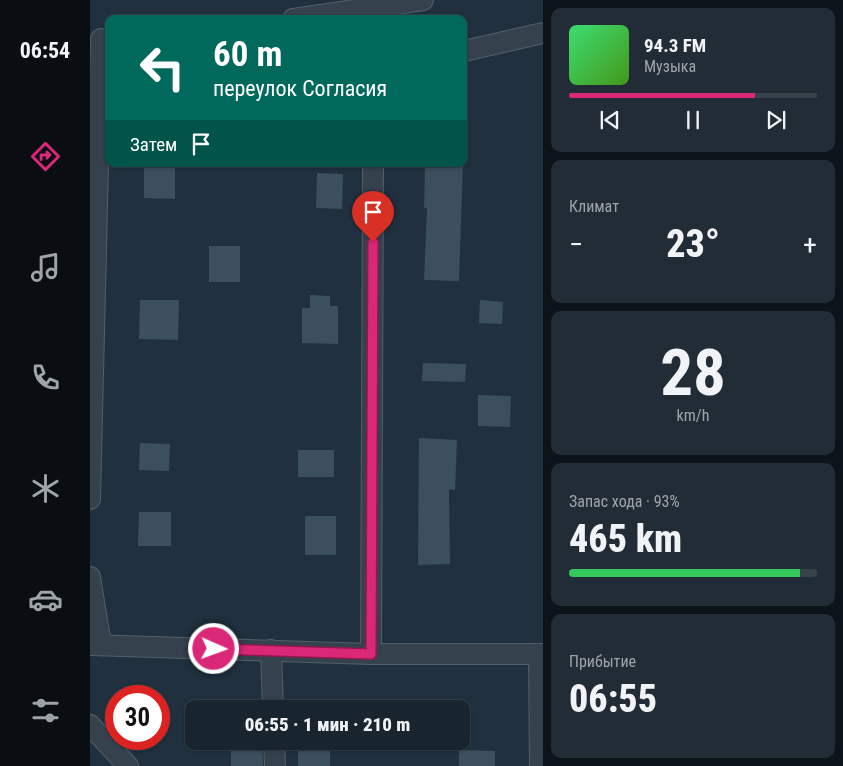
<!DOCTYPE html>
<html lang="ru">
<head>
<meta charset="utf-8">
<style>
	:root { --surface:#18242e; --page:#212c36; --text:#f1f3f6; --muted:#9fa4aa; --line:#36414a; --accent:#db2777 }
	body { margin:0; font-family:"Roboto Condensed",sans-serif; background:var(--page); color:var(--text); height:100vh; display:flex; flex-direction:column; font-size:19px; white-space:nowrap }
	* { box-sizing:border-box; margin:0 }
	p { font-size:16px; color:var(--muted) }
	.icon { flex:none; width:28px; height:28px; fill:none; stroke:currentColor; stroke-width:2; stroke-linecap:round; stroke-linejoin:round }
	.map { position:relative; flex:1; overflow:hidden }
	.details { display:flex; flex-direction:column; gap:8px; padding:8px; background:#0d1419; width:300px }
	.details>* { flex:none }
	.guide { position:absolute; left:15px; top:15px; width:362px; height:152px; border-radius:10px; box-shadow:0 1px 4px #0004,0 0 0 1px var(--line); background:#00695c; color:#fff; overflow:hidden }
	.speed { position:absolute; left:15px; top:685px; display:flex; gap:10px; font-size:25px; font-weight:700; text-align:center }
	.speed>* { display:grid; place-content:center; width:65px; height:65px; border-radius:50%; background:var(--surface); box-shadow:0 1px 4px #0004,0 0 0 1px var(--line); line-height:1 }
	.speed .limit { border:8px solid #d22; background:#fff; color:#111 }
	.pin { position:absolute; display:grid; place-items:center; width:42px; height:42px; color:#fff; margin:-51px -21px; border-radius:50% 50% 50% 0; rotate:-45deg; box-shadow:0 0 5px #0007 }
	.pin .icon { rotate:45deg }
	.me { position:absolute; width:55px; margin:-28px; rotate:92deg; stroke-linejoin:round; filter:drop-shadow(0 0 4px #0008) }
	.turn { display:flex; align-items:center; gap:18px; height:105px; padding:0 25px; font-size:22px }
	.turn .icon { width:65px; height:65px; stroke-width:2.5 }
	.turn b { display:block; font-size:35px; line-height:42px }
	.then { display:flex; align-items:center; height:48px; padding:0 25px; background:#0003; gap:10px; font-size:19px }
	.big { font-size:38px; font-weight:800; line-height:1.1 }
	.details .card { flex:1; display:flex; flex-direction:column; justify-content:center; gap:8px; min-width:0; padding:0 18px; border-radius:10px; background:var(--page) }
	.details .dial { align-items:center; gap:0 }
	.dial b { font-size:65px; line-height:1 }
	.song { display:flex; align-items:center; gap:15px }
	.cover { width:60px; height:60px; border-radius:8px; background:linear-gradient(135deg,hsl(140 70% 55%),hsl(100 70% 35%)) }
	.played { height:5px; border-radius:2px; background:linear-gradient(90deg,var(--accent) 75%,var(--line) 75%) }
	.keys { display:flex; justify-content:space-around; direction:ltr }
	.heat { display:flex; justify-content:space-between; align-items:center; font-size:28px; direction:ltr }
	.charge { height:8px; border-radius:4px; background:linear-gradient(90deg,#34c759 93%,var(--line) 0) }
	.trip { position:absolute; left:95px; top:700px; width:285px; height:50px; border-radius:10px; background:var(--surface); box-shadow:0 1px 4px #0004,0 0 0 1px var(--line); font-weight:800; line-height:50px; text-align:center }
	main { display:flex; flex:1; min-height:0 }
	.tab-bar { display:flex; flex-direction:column; width:90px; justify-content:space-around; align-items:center; background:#0a0e12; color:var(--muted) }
	.tab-bar .icon { width:35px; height:35px }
	.tab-bar .current { color:var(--accent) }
	.tab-bar b { font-size:22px; color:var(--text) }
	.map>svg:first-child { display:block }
	.building { fill:#3c4f5d }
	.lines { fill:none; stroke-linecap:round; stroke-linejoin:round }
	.street-casing { stroke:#535f6b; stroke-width:22 }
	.street { stroke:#35424e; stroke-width:20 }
	.route-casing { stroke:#8e194d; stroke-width:12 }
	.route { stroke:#db2777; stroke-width:9 }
</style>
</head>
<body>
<main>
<nav class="tab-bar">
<b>06:54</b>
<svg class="icon current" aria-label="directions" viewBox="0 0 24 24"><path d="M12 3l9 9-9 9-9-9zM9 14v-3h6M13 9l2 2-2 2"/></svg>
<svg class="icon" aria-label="music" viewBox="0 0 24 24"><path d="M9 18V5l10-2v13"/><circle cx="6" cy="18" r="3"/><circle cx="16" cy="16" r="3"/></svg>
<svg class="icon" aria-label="phone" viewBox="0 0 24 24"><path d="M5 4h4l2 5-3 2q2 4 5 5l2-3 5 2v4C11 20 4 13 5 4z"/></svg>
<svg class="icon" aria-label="climate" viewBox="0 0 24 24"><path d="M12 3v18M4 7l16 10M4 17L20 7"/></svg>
<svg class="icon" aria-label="car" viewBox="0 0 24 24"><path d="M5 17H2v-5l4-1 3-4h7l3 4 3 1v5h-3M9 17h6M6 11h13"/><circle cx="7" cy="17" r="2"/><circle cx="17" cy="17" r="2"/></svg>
<svg class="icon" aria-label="filters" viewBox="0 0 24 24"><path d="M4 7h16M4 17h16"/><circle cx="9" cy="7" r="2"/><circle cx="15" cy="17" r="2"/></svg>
</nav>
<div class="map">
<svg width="453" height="766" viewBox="0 0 453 766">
	<rect width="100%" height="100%" fill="#20303e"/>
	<g class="building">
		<polygon points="54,164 85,164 85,199 54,198"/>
		<polygon points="335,164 373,164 369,281 334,280 337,208 334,208"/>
		<polygon points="227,173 253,174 252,209 226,208"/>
		<rect x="119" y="246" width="31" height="36"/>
		<polygon points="220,295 240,296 240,306 248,306 248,344 212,343 212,308 220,308"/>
		<polygon points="50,300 89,300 88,340 49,339"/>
		<polygon points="390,300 413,302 412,324 389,323"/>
		<polygon points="333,363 376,364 375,382 332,381"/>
		<polygon points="388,395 421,396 420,427 388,426"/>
		<polygon points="329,438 367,440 365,490 359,489 360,564 328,565"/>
		<polygon points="50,443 80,444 79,471 49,470"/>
		<rect x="208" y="450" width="36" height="27"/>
		<polygon points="49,512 81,512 81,546 48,546"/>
		<rect x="215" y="516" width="31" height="39"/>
		<polygon points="141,741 172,742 173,766 141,766"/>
		<rect x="208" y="741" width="32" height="25"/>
		<polygon points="369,750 405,751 405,766 369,766"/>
	</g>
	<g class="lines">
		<g class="street-casing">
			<g id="street">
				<polyline points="203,19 333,0"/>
				<polyline points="374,51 453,33"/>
				<polyline points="0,499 11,39"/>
				<polyline points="0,577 11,645"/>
				<polyline points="0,645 281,654 453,654"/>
				<polyline points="181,650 183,709"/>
				<polyline points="281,654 283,164"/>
				<polyline points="449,654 450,766"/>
				<polyline points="0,725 38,766"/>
				<polyline points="184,741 185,766"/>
			</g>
		</g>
		<use href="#street" class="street"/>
	</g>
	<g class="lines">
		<g class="route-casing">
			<polyline id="route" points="124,649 281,654 283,242"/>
		</g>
		<use href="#route" class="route"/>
	</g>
</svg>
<div class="speed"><div class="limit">30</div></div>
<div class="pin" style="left:283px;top:242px;background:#d93025"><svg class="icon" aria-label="arrive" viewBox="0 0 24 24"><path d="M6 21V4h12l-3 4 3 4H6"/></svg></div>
<svg class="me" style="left:124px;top:649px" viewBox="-20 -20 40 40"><circle r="17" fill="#db2777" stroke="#fff" stroke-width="3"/><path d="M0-11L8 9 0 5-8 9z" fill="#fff"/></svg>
<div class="trip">06:55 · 1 мин · 210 m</div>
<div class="guide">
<div class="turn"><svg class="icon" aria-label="left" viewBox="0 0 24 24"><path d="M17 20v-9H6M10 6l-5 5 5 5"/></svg><div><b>60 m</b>переулок Согласия</div></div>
<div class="then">Затем<svg class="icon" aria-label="arrive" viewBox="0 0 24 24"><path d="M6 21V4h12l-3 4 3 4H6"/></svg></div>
</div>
</div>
<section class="details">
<div class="card">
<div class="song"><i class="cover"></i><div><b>94.3 FM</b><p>Музыка</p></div></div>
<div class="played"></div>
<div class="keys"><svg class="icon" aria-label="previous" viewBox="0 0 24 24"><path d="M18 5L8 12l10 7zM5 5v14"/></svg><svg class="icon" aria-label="pause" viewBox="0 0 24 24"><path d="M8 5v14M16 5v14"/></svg><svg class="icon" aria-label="next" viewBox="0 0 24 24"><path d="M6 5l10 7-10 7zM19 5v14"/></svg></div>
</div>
<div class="card"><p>Климат</p>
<div class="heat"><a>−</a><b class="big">23°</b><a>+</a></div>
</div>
<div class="card dial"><b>28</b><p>km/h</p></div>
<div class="card"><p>Запас хода · 93%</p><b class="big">465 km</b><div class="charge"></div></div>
<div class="card"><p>Прибытие</p><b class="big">06:55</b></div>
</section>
</main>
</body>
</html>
